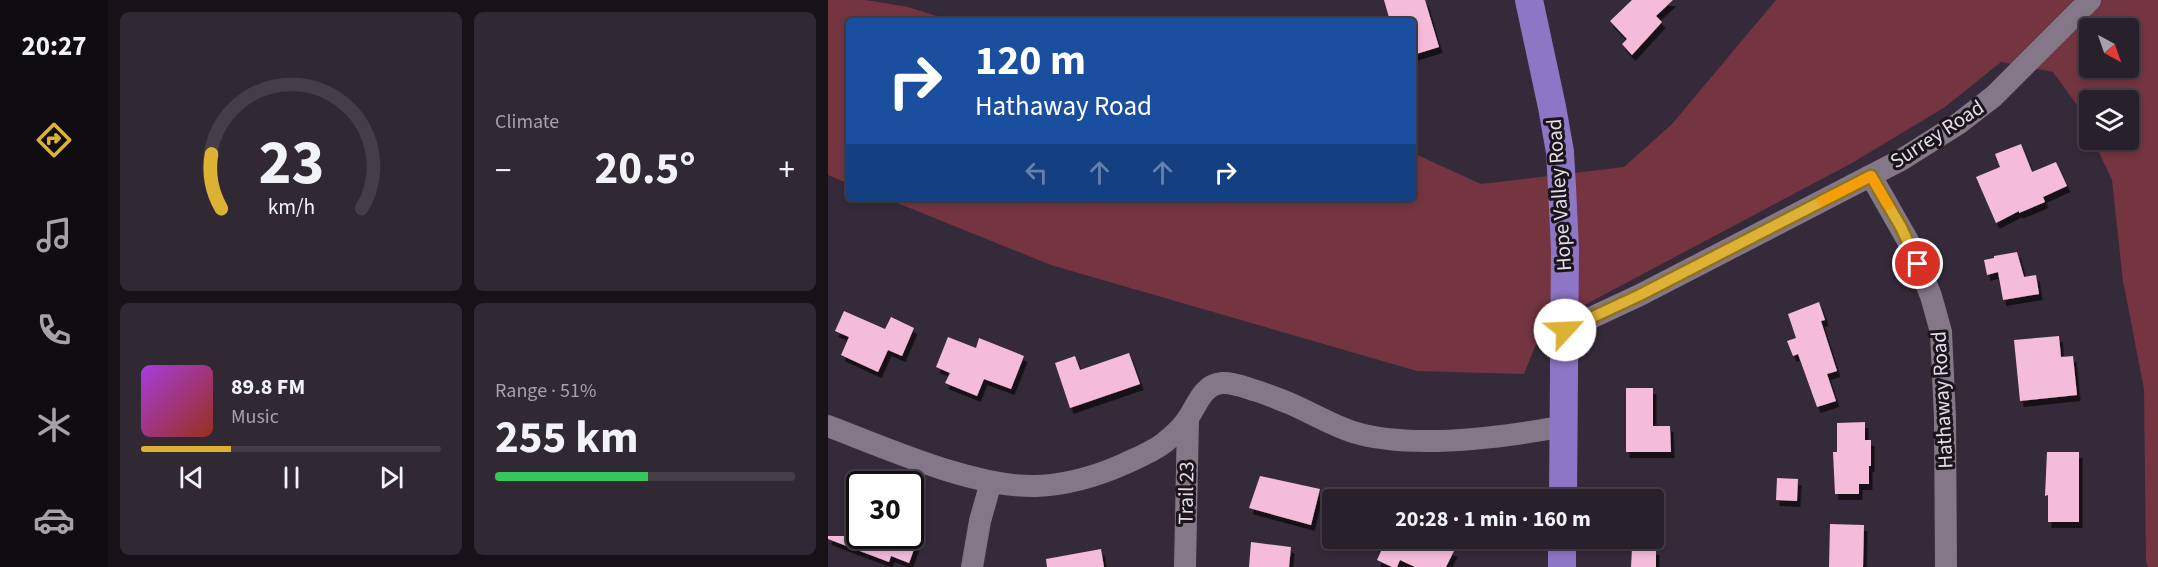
<!DOCTYPE html>
<html lang="en">
<head>
<meta charset="utf-8">
<style>
	:root { --surface:#28202b; --page:#302833; --text:#f1f3f6; --muted:#a5a3a9; --line:#443e47; --accent:#ddb133 }
	body { margin:0; font-family:"Source Sans 3",sans-serif; background:var(--page); color:var(--text); height:100vh; display:flex; flex-direction:column; font-size:22px; white-space:nowrap }
	* { box-sizing:border-box; margin:0 }
	p { font-size:20px; color:var(--muted) }
	.icon { flex:none; width:33px; height:33px; fill:none; stroke:currentColor; stroke-width:2; stroke-linecap:round; stroke-linejoin:round }
	.map { position:relative; flex:1; overflow:hidden }
	.panel { display:flex; flex-direction:column; gap:12px; padding:12px; background:#161218; width:720px }
	.panel>* { flex:none }
	.banner { position:absolute; left:18px; top:18px; width:570px; height:183px; border-radius:6px; box-shadow:0 3px 9px #0003,0 0 0 2px var(--line); background:#1a4fa0; color:#fff; overflow:hidden }
	.needle { width:39px; rotate:140deg }
	.buttons { position:absolute; left:1251px; top:18px; display:grid; gap:12px }
	.buttons a { display:grid; place-items:center; width:60px; height:60px; border-radius:6px; background:var(--surface); box-shadow:0 3px 9px #0003,0 0 0 2px var(--line); font-size:30px }
	.speed { position:absolute; left:18px; top:471px; display:flex; gap:12px; font-size:30px; font-weight:700; text-align:center }
	.speed>* { display:grid; place-content:center; width:78px; height:78px; border-radius:50%; background:var(--surface); box-shadow:0 3px 9px #0003,0 0 0 2px var(--line); line-height:1 }
	.speed .limit { border:3px solid #111; border-radius:9px; background:#fff; color:#111 }
	.pin { position:absolute; display:grid; place-items:center; width:51px; height:51px; color:#fff; margin:-26px; border:3px solid #fff; border-radius:50%; box-shadow:0 2px 6px #0007 }
	.me { position:absolute; width:66px; margin:-33px; rotate:65deg; stroke-linejoin:round; filter:drop-shadow(0 0 4px #0008) }
	.turn { display:flex; align-items:center; gap:21px; height:126px; padding:0 30px; font-size:27px }
	.turn .icon { width:78px; height:78px; stroke-width:2.5 }
	.turn b { display:block; font-size:42px; line-height:51px }
	.lanes { display:flex; align-items:center; height:57px; padding:0 30px; background:#0003; justify-content:center; gap:30px; direction:ltr }
	.lanes .off { opacity:.35 }
	.big { font-size:45px; font-weight:700; line-height:1.1 }
	.panel .widget { flex:1; display:flex; flex-direction:column; justify-content:center; gap:9px; min-width:0; padding:0 21px; border-radius:9px; background:var(--page) }
	.panel .dial { align-items:center; gap:0 }
	.dial svg { height:156px; overflow:visible; fill:none; stroke:var(--line); stroke-width:7; stroke-linecap:round; text-anchor:middle }
	.dial text { fill:var(--text); stroke:none }
	.song { display:flex; align-items:center; gap:18px }
	.cover { width:72px; height:72px; border-radius:9px; background:linear-gradient(135deg,hsl(280 70% 55%),hsl(10 70% 35%)) }
	.played { height:6px; border-radius:3px; background:linear-gradient(90deg,var(--accent) 30%,var(--line) 30%) }
	.keys { display:flex; justify-content:space-around; direction:ltr }
	.heat { display:flex; justify-content:space-between; align-items:center; font-size:33px; direction:ltr }
	.charge { height:9px; border-radius:4px; background:linear-gradient(90deg,#34c759 51%,var(--line) 0) }
	.panel .tiles { flex:1; display:grid; gap:12px; grid-template-columns:repeat(2,1fr) }
	.trip { position:absolute; left:494px; top:489px; width:342px; height:60px; border-radius:6px; background:var(--surface); box-shadow:0 3px 9px #0003,0 0 0 2px var(--line); font-weight:700; line-height:60px; text-align:center }
	main { display:flex; flex:1; min-height:0 }
	.tabs { display:flex; flex-direction:column; width:108px; justify-content:space-around; align-items:center; background:#100d11; color:var(--muted) }
	.tabs .icon { width:42px; height:42px }
	.tabs .active { color:var(--accent) }
	.tabs b { font-size:27px; color:var(--text) }
	.map>svg:first-child { display:block }
	.green { fill:#743541; fill-rule:evenodd }
	.building { fill:#f5bbdb; filter:url(#shadow) }
	.lines { fill:none; stroke-linecap:round; stroke-linejoin:round }
	.minor { stroke:#847788; stroke-width:22 }
	.major { stroke:#8d76c6; stroke-width:28 }
	.route-casing { stroke:#907321; stroke-width:15 }
	.route { stroke:#ddb133; stroke-width:10 }
	.slow { stroke:#f59e0b; stroke-width:10 }
	.labels { text-anchor:middle; stroke-width:6; stroke-linejoin:round; paint-order:stroke }
	.street-label { font-size:21px; fill:#e5dee8; stroke:#1a141b }
</style>
</head>
<body>
<main>
<nav class="tabs">
<b>20:27</b>
<svg class="icon active" aria-label="directions" viewBox="0 0 24 24"><path d="M12 3l9 9-9 9-9-9zM9 14v-3h6M13 9l2 2-2 2"/></svg>
<svg class="icon" aria-label="music" viewBox="0 0 24 24"><path d="M9 18V5l10-2v13"/><circle cx="6" cy="18" r="3"/><circle cx="16" cy="16" r="3"/></svg>
<svg class="icon" aria-label="phone" viewBox="0 0 24 24"><path d="M5 4h4l2 5-3 2q2 4 5 5l2-3 5 2v4C11 20 4 13 5 4z"/></svg>
<svg class="icon" aria-label="climate" viewBox="0 0 24 24"><path d="M12 3v18M4 7l16 10M4 17L20 7"/></svg>
<svg class="icon" aria-label="car" viewBox="0 0 24 24"><path d="M5 17H2v-5l4-1 3-4h7l3 4 3 1v5h-3M9 17h6M6 11h13"/><circle cx="7" cy="17" r="2"/><circle cx="17" cy="17" r="2"/></svg>
</nav>
<section class="panel">
<div class="tiles">
<div class="widget dial"><svg viewBox="0 0 100 80">
<path d="M14 69A42 42 0 1 1 86 69"/>
<path d="M14 69A42 42 0 0 1 9 41" stroke="#ddb133"/>
<text x="50" y="56" font-size="32" font-weight="700">23</text>
<text x="50" y="72" font-size="11">km/h</text>
</svg></div>
<div class="widget"><p>Climate</p>
<div class="heat"><a>−</a><b class="big">20.5°</b><a>+</a></div>
</div>
<div class="widget">
<div class="song"><i class="cover"></i><div><b>89.8 FM</b><p>Music</p></div></div>
<div class="played"></div>
<div class="keys"><svg class="icon" aria-label="previous" viewBox="0 0 24 24"><path d="M18 5L8 12l10 7zM5 5v14"/></svg><svg class="icon" aria-label="pause" viewBox="0 0 24 24"><path d="M8 5v14M16 5v14"/></svg><svg class="icon" aria-label="next" viewBox="0 0 24 24"><path d="M6 5l10 7-10 7zM19 5v14"/></svg></div>
</div>
<div class="widget"><p>Range · 51%</p><b class="big">255 km</b><div class="charge"></div></div>
</div>
</section>
<div class="map">
<svg width="1330" height="567" viewBox="0 0 1330 567">
	<defs>
		<filter id="shadow"><feDropShadow dx="3.5" dy="6" stdDeviation="0" flood-color="#0009"/></filter>
	</defs>
	<rect width="100%" height="100%" fill="#352a39"/>
	<g class="green">
		<polygon points="0,0 38,0 80,7 124,21 21,21 21,184 0,175"/>
		<path d="M948,0H1330V567H1320L1318,561L1316,389L1295,281L1284,180L1265,140H1300V100H1262L1261,131L1249,105L1225,72L1173,62L1117,107L1024,163L715,327L696,374L589,371L223,265L57,198H585V153L653,184L796,167L844,124ZM1262,28H1300V68H1262Z"/>
	</g>
	<g class="building">
		<polygon points="556,0 597,0 611,47 585,55 585,21 562,21"/>
		<polygon points="804,0 845,0 828,16 834,22 804,55 794,44 799,39 782,21"/>
		<polygon points="1193,144 1204,172 1228,162 1239,186 1215,197 1217,202 1191,213 1191,211 1168,223 1148,177 1172,167 1167,154"/>
		<polygon points="1189,252 1196,277 1208,275 1211,294 1175,300 1170,272 1159,275 1156,260 1166,258 1166,256"/>
		<polygon points="991,302 997,320 993,321 1009,371 999,374 1008,401 989,407 970,354 965,356 959,341 968,338 960,314"/>
		<polygon points="16,311 57,329 63,317 86,328 74,356 60,350 50,372 13,355 21,337 7,331"/>
		<polygon points="1231,336 1233,357 1245,356 1249,395 1192,401 1186,340"/>
		<polygon points="120,337 148,348 151,338 196,356 183,389 156,379 149,396 117,383 122,373 108,367"/>
		<polygon points="301,353 312,384 242,408 227,363 247,356 252,370"/>
		<polygon points="798,388 825,388 825,426 842,426 843,452 798,452"/>
		<polygon points="1037,422 1037,440 1043,440 1043,466 1041,466 1041,484 1031,484 1031,494 1007,494 1005,452 1009,452 1009,423"/>
		<polygon points="1219,452 1251,452 1251,522 1220,522 1220,495 1217,496"/>
		<polygon points="432,476 492,489 483,525 421,508"/>
		<polygon points="949,478 970,479 969,501 948,500"/>
		<polygon points="1002,524 1036,525 1035,567 1001,567"/>
		<polygon points="0,536 91,536 81,563 63,556 61,562 0,539"/>
		<polygon points="532,538 598,538 626,551 618,567 587,567 572,560 569,567 564,567 549,560 554,549"/>
		<polygon points="423,542 463,547 461,567 421,567"/>
		<polygon points="804,548 828,549 828,567 803,567"/>
		<polygon points="273,549 276,567 219,567 218,559"/>
	</g>
	<g class="lines">
		<g class="minor">
			<polyline points="1043,176 1084,248 1103,296 1113,332 1117,419 1118,567"/>
			<polyline points="737,330 812,295 1073,160 1130,124 1166,96 1262,0"/>
			<path d="M0,426C58,448 147,488 208,486C238,485 269,476 296,464C309,458 324,452 336,443C344,436 352,430 358,421C369,407 373,385 394,383C406,382 418,388 429,391C440,395 452,399 463,404C484,413 503,425 525,432C583,450 677,437 737,426"/>
			<polyline points="144,567 152,521 163,482"/>
			<polyline points="357,567 360,419"/>
		</g>
		<g class="major">
			<polyline points="701,0 724,107 732,152 734,187 737,249 735,500"/>
			<polyline points="734,567 734,538"/>
		</g>
	</g>
	<g class="lines">
		<g class="route-casing">
			<polyline id="route" points="737,330 812,295 1043,176 1073,227 1090,264"/>
		</g>
		<use href="#route" class="route"/>
		<polyline class="slow" points="994,201 1043,176 1060,205"/>
	</g>
	<g class="labels">
		<g class="street-label">
			<text transform="translate(1109 134) rotate(-33)" y="7">Surrey Road</text>
			<text transform="translate(731 195) rotate(-94)" y="7">Hope Valley Road</text>
			<text transform="translate(1114 400) rotate(-93)" y="7">Hathaway Road</text>
			<text transform="translate(358 493) rotate(-89)" y="7">Trail 23</text>
		</g>
	</g>
</svg>
<div class="buttons">
<a><svg class="needle" viewBox="-14 -14 28 28"><path d="M0-13l5 13h-10z" fill="#e53935"/><path d="M0 13l5-13h-10z" fill="#a5a3a9"/></svg></a>
<a><svg class="icon" aria-label="layers" viewBox="0 0 24 24"><path d="M12 4l9 5-9 5-9-5zM3 14l9 5 9-5"/></svg></a>
</div>
<div class="speed"><div class="limit">30</div></div>
<div class="pin" style="left:1090px;top:264px;background:#d93025"><svg class="icon" aria-label="arrive" viewBox="0 0 24 24"><path d="M6 21V4h12l-3 4 3 4H6"/></svg></div>
<svg class="me" style="left:737px;top:330px" viewBox="-20 -20 40 40"><circle r="19" fill="#fff"/><path d="M0-13L10 11 0 6-10 11z" fill="#ddb133"/></svg>
<div class="trip">20:28 · 1 min · 160 m</div>
<div class="banner">
<div class="turn"><svg class="icon" aria-label="right" viewBox="0 0 24 24"><path d="M7 20v-9h11M14 6l5 5-5 5"/></svg><div><b>120 m</b>Hathaway Road</div></div>
<div class="lanes"><svg class="icon off" aria-label="left" viewBox="0 0 24 24"><path d="M17 20v-9H6M10 6l-5 5 5 5"/></svg><svg class="icon off" aria-label="ahead" viewBox="0 0 24 24"><path d="M12 20V5M6 11l6-6 6 6"/></svg><svg class="icon off" aria-label="ahead" viewBox="0 0 24 24"><path d="M12 20V5M6 11l6-6 6 6"/></svg><svg class="icon" aria-label="right" viewBox="0 0 24 24"><path d="M7 20v-9h11M14 6l5 5-5 5"/></svg></div>
</div>
</div>
</main>
</body>
</html>
